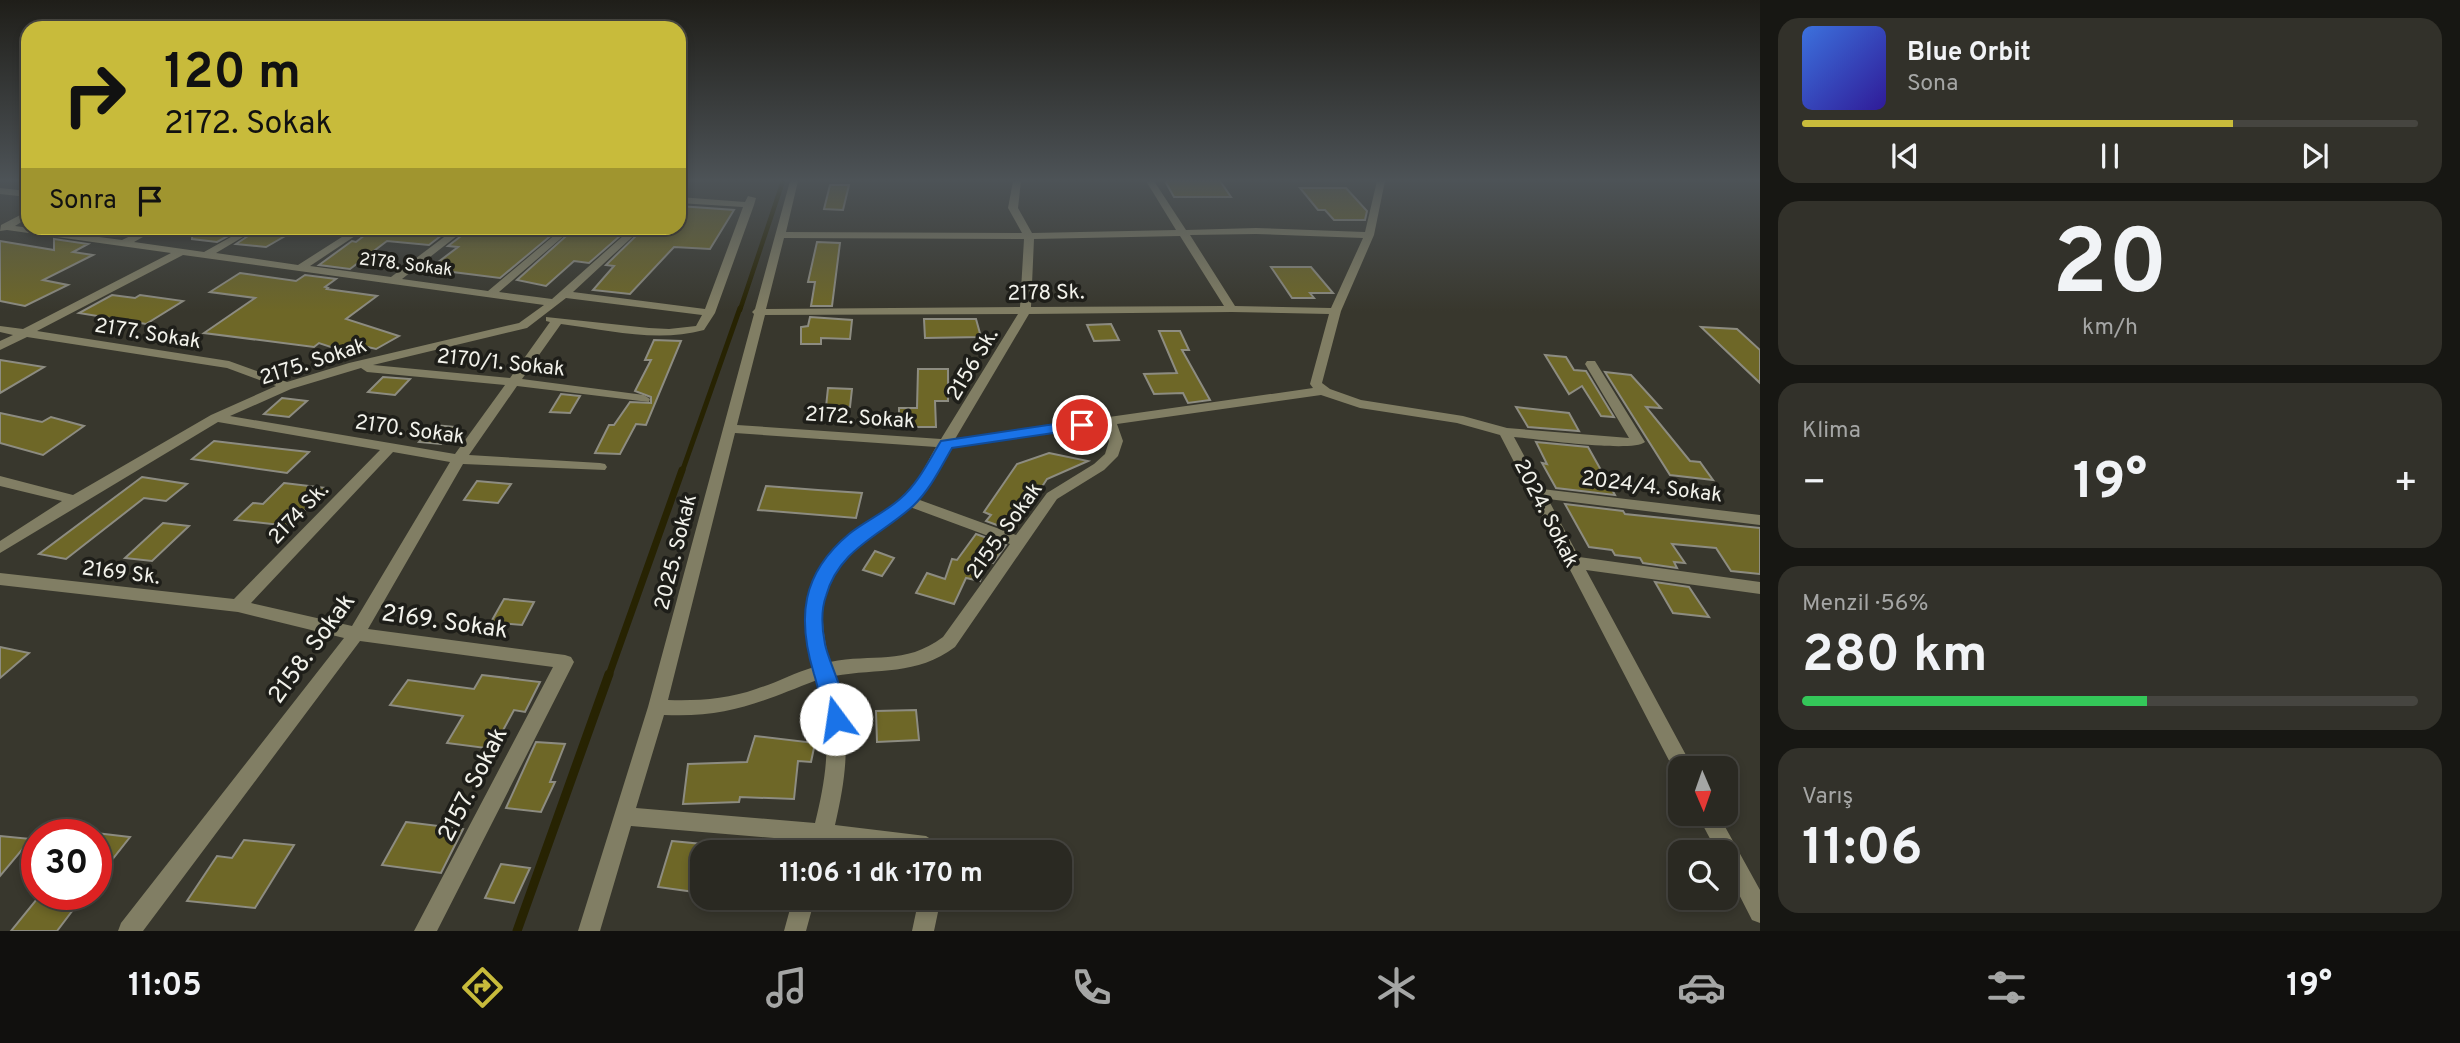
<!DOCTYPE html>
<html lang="tr">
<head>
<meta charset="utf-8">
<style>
	:root { --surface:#2a2922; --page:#32312a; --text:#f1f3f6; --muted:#a5a6a5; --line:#464540; --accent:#c8bb3b }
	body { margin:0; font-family:Overpass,sans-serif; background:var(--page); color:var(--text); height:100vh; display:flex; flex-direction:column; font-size:26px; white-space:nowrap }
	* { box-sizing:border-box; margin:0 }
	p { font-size:23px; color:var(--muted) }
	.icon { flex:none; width:38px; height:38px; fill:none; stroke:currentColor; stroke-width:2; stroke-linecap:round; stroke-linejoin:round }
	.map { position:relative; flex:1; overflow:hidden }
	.drawer { display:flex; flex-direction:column; gap:18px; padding:18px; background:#171713; width:700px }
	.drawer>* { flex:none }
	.hud { position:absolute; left:21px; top:21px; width:665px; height:214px; border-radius:21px; box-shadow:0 4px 10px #0003,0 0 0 2px var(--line); background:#c8bb3b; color:#111; overflow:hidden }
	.needle { width:46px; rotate:178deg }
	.controls { position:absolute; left:1668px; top:756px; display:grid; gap:14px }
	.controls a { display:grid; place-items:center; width:70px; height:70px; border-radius:14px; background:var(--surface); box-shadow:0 4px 10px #0003,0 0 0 2px var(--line); font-size:35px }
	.speed { position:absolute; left:21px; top:819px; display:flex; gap:14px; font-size:35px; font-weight:700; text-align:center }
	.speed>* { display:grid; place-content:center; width:91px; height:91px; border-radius:50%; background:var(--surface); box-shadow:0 4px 10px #0003,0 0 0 2px var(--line); line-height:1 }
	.speed .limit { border:10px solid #d22; background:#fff; color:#111 }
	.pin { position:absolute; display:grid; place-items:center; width:60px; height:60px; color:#fff; margin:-30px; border:4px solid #fff; border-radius:50%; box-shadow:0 2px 7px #0007 }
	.me { position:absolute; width:77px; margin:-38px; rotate:346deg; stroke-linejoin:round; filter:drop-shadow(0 0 5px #0008) }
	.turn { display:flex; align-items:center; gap:24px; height:147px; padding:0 28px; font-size:32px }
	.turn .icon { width:91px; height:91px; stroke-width:2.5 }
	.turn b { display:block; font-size:49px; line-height:60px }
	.then { display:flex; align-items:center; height:66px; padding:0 28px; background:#0003; gap:14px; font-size:26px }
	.big { font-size:52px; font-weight:700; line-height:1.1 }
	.drawer .card { flex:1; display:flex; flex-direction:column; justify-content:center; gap:10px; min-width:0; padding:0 24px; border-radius:21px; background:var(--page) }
	.drawer .dial { align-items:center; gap:0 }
	.dial b { font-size:91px; line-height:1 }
	.song { display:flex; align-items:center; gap:21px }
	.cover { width:84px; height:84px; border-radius:10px; background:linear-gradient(135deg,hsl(220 70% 55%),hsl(250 70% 35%)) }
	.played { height:7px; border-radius:4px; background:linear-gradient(90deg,var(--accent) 70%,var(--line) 70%) }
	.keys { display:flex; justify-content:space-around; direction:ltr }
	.heat { display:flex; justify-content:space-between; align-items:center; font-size:38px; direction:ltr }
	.charge { height:10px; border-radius:5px; background:linear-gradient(90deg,#34c759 56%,var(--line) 0) }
	.trip { position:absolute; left:690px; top:840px; width:382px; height:70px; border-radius:21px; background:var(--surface); box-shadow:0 4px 10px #0003,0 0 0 2px var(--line); font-weight:700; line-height:70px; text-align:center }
	.dock { display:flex; height:112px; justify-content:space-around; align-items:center; background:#11100e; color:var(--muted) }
	.dock .icon { width:49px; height:49px }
	.dock .selected { color:var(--accent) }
	.dock b { font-size:32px; color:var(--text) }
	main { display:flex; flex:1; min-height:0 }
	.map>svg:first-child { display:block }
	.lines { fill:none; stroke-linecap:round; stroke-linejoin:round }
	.stream-far3 { stroke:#272302; stroke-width:4.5 }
	.stream-far2 { stroke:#272302; stroke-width:5 }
	.stream-far1 { stroke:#272302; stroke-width:7 }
	.stream { stroke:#272302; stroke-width:9 }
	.building { fill:#6e6727; stroke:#8d8c81; stroke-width:2 }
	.street { fill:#817e64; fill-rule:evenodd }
	.route { fill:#1a73e8; stroke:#114b97; stroke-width:2 }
	.labels { text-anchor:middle; stroke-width:7; stroke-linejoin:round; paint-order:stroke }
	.far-street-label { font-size:18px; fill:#f2f2eb; stroke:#1e1e19 }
	.street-label { font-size:21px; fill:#f2f2eb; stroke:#1e1e19 }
	.near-street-label { font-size:24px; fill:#f2f2eb; stroke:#1e1e19 }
</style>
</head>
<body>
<main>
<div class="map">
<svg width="1760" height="931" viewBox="0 0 1760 931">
	<rect width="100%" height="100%" fill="#38372d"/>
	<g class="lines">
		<polyline class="stream-far3" points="740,310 783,181"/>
		<polyline class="stream-far2" points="682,472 740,308"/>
		<polyline class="stream-far1" points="609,675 682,470"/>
		<polyline class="stream" points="517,931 609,674"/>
	</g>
	<g class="building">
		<polygon points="1165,181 1220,181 1231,197 1174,197"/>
		<polygon points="830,185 849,185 843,210 824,209"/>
		<polygon points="1300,188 1346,188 1367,211 1365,220 1334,220 1325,210 1318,210"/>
		<polygon points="679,206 734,210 710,249 674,247 630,294 593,290 614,266 606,265 644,228 679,228"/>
		<polygon points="55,228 120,228 105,235"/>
		<polygon points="193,228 243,228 217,242 192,239"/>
		<polygon points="260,228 299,228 266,247 236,244"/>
		<polygon points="374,228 451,228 429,245 387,241 350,269 319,265 352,241 356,242"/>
		<polygon points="481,228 560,228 500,278 429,269 458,247 448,246 469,230 478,231"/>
		<polygon points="575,228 629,228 589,263 574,261 546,286 517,280"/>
		<polygon points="54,239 88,244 73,252 93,255 43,280 68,285 25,306 0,301 0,241 54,250"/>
		<polygon points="817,242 840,243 832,306 811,306 815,282 808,282"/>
		<polygon points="1271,267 1311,267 1333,293 1310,293 1314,298 1292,298"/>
		<polygon points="240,273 296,281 305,275 336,279 325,287 328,288 327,289 377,296 346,319 399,336 376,349 368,347 355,355 319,343 314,347 204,333 255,298 210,292"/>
		<polygon points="112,295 135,298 140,295 183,301 146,324 79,313"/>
		<polygon points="810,317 852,320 850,339 821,338 821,344 801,344 801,327 808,326"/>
		<polygon points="924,319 976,319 981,337 925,338"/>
		<polygon points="1111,324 1119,340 1094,341 1087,325"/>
		<polygon points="1701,327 1737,329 1760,350 1760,383"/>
		<polygon points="1159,331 1180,331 1189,350 1182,350 1210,400 1188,403 1183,393 1154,394 1144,374 1177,373"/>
		<polygon points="654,340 681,341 646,425 636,424 620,454 595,453 609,425 614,425 630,402 651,403 651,397 635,391 651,360 645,360"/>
		<polygon points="1545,355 1566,357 1574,370 1586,371 1614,417 1601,416 1582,386 1569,394"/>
		<polygon points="0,360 44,367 0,393"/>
		<polygon points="918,369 948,369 948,401 935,401 936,427 899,427 899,408 917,408"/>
		<polygon points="1605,372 1631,375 1661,408 1646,407 1690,461 1700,462 1713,480 1670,475"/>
		<polygon points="383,377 410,379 395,395 368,392"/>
		<polygon points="828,388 852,389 850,407 826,407"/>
		<polygon points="561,394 580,396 570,413 550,412"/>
		<polygon points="282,398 307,401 289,417 264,414"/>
		<polygon points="1516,407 1569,413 1579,431 1528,427"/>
		<polygon points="0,413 42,422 51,417 84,426 43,455 0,443"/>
		<polygon points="434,425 456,427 441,444 419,442"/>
		<polygon points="214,441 282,449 309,452 287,473 192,459"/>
		<polygon points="1536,442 1588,447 1615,495 1556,488 1542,463 1547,464"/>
		<polygon points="1049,453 1088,461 1047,479 1013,531 986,521 991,515 984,512 1017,464"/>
		<polygon points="142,477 187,484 166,501 144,498 66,559 39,554"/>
		<polygon points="477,481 511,484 498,503 464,500"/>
		<polygon points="284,483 326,488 290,526 235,520 253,503 263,504"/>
		<polygon points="766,486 818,490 862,493 856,518 758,510"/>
		<polygon points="1565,504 1623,511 1625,514 1760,528 1760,574 1731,571 1716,548 1672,544 1685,563 1674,562 1677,568 1643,563 1640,558 1615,555 1612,550 1589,547"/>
		<polygon points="163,523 189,526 152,561 125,558"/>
		<polygon points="976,534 1006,545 993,563 987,560 980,581 966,578 954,604 916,593 927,573 945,579 952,559 957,560"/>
		<polygon points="875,551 894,558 882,576 863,570"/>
		<polygon points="1655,582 1689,587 1709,617 1673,613"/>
		<polygon points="504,599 534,602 522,625 491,622"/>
		<polygon points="0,647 29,653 0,678"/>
		<polygon points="482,675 540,682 525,712 514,710 493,749 447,743 463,716 390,705 408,680 474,689"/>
		<polygon points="916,710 919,740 877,742 876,711"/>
		<polygon points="755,736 815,743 811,762 798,761 794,799 740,797 739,802 683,804 688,764 747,762"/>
		<polygon points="536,742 565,744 550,782 555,782 541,812 506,808"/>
		<polygon points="406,822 463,829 441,873 382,865"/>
		<polygon points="96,833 130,837 96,880"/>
		<polygon points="0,836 31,839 0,876"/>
		<polygon points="244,840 294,845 255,908 187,901 217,856 232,858"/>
		<polygon points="672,841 702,844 702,893 658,887"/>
		<polygon points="501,864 530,868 514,903 485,898"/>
		<polygon points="41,894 85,894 57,931 11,931"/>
	</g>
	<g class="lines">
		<g class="street">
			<polygon points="679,181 688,181 679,189"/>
			<path d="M790,181H798L786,232L1022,233L1008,208L1013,181H1021L1018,208L1032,233L1176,230L1146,181H1154L1186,230L1256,228L1365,232L1377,181H1385L1374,235L1341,311L1322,383L1330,389L1361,400L1463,416L1507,428L1629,438L1585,364L1587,361H1595L1645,442C1632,453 1537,439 1514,437L1542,489L1760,515V525L1548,499L1579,557L1760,582V594L1586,570L1693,768H1680V775L1676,774L1500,435L1457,423L1360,408L1321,395L1117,424L1123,441L1118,456L1104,470L1057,499L955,647C916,676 879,668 834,676C851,731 848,769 835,825L926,836L940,845L943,852H899L830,844L827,852H807L810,841L631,826L600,931H578L648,707L754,314L752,312L755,309ZM1256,234L1363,238L1331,308L1235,306L1190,235ZM1180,236L1224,306L1031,307L1034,239ZM784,238L1024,239L1020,307L766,309ZM1232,312L1329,314L1310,384L1313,388L955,439L1029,314ZM1018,314L941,439L737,425L765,315ZM1104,426L1109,441L1105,454L1094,464L1047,493L1016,535L917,499L949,448ZM735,433L936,447C928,461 920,477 911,489C898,504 880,515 864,526C810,565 797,603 814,667C794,673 776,683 756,689C728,699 698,701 668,700ZM910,507L1010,544L943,637C904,666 873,653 830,662C805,570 849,559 910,507ZM817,680C832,731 828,771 815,823L636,808L664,715C728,718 760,702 817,680Z"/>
			<polygon points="0,188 28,191 28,197 0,194"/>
			<path d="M748,196L756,198L754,205L715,313L704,330C657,343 608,330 561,324L522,379L644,395L650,399L649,402L517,386L469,455L600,463L605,464L607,467L605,470L463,464L368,629L565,655L571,657L574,662L437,931H414L553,667L360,641L143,931H118L121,923L344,638L238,612L0,585V573L234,599L380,450L218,422L0,553V541L62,501L0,486V476L73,495L211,415L276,386L227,368L27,337L0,350V341L13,335L0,332V326L23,329L171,253L7,230L0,231L1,225L28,211V218L15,226L122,240L147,228H159L134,242L204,252L247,228H258L216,253L298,265L356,228H367L310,266L391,277L456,228H467L402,279L488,291L563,228H573L499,292L552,299L632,228H642L573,292L705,309L743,207L679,203V197L745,202ZM183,255L544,305L519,323L349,363L287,382L229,361L37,331ZM566,298L702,315L696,326L669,329L649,328L546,317V321L550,322L510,378L373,365L527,328ZM361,368L367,372L505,385L455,454L230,416L291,389ZM393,452L450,462L352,626L251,603Z"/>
			<polygon points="1697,814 1718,814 1760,890 1760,923 1752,920 1726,869 1726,852 1717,852"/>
			<polygon points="793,898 815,898 806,931 784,931"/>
			<polygon points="919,898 941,898 934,931 912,931"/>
		</g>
	</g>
	<linearGradient id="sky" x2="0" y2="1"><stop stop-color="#1f1e19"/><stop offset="0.58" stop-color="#4d5357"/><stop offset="1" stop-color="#4d5357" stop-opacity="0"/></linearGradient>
	<rect width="1760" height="311" fill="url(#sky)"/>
	<path class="route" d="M1082,420L1087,421L1089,425L1087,428L952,448C941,467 930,490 913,506C880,536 839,549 826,596C821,610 822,629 825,644C829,665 853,706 843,726L836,728L828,726C822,713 819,689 814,674C797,618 801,574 849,534C865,521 886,512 901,498C919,482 929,460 941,441Z"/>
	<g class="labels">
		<g class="far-street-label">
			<text transform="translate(406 264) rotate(7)" y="6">2178. Sokak</text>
		</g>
		<g class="street-label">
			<text transform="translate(1046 292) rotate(-1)" y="7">2178 Sk.</text>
			<text transform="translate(148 333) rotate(9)" y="7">2177. Sokak</text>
			<text transform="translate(313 361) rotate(-18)" y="7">2175. Sokak</text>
			<text transform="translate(501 362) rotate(6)" y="7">2170/1. Sokak</text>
			<text transform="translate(972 364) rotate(-59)" y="7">2156 Sk.</text>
			<text transform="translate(860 417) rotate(4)" y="7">2172. Sokak</text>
			<text transform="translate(410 429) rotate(8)" y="7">2170. Sokak</text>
			<text transform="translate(1652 486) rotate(7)" y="7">2024/4. Sokak</text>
			<text transform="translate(298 513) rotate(-46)" y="7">2174 Sk.</text>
			<text transform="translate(1547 513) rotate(63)" y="7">2024. Sokak</text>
			<text transform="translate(1004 530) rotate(-54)" y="7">2155. Sokak</text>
			<text transform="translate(675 552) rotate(-76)" y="7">2025. Sokak</text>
			<text transform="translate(121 572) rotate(7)" y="7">2169 Sk.</text>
		</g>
		<g class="near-street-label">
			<text transform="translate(445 621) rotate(8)" y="8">2169. Sokak</text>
			<text transform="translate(311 648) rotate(-54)" y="8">2158. Sokak</text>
			<text transform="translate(472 784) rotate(-63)" y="8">2157. Sokak</text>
		</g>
	</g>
</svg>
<div class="controls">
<a><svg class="needle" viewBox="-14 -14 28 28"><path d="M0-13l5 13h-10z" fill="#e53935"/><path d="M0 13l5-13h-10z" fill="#a5a6a5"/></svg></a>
<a><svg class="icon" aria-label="search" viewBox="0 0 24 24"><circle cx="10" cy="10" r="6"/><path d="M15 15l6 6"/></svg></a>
</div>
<div class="speed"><div class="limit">30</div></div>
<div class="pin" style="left:1082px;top:425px;background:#d93025"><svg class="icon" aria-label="arrive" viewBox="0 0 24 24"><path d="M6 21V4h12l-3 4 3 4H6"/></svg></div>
<svg class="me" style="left:836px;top:719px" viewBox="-20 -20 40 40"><circle r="19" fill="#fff"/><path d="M0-13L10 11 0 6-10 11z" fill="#1a73e8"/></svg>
<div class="trip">11:06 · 1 dk · 170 m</div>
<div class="hud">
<div class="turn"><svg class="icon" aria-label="right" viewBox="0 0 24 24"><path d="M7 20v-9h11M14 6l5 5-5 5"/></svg><div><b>120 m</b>2172. Sokak</div></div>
<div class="then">Sonra<svg class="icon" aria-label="arrive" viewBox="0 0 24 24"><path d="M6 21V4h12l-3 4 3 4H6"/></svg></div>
</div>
</div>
<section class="drawer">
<div class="card">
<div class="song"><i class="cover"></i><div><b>Blue Orbit</b><p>Sona</p></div></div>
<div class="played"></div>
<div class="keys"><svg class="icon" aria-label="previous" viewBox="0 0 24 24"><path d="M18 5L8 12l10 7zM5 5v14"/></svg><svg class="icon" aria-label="pause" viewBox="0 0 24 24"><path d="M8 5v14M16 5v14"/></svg><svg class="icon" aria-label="next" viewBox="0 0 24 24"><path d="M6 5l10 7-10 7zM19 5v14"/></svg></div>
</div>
<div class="card dial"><b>20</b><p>km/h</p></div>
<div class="card"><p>Klima</p>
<div class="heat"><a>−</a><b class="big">19°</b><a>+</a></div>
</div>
<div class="card"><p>Menzil · 56%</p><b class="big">280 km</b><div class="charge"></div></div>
<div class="card"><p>Varış</p><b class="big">11:06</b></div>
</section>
</main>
<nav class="dock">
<b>11:05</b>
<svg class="icon selected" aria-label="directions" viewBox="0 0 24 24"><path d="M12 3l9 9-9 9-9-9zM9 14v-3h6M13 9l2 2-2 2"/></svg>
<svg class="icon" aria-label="music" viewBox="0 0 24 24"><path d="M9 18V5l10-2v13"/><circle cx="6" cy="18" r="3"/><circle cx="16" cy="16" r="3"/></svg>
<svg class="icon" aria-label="phone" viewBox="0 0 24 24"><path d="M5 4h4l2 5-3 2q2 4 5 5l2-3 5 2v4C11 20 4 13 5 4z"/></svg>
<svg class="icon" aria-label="climate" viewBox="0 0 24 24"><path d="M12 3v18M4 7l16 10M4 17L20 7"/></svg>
<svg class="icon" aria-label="car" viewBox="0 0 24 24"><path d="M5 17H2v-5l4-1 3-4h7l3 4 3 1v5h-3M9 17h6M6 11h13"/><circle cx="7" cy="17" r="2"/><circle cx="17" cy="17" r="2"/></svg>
<svg class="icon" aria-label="filters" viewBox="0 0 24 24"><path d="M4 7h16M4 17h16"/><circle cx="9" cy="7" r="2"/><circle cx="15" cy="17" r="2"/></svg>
<b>19°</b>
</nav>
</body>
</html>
